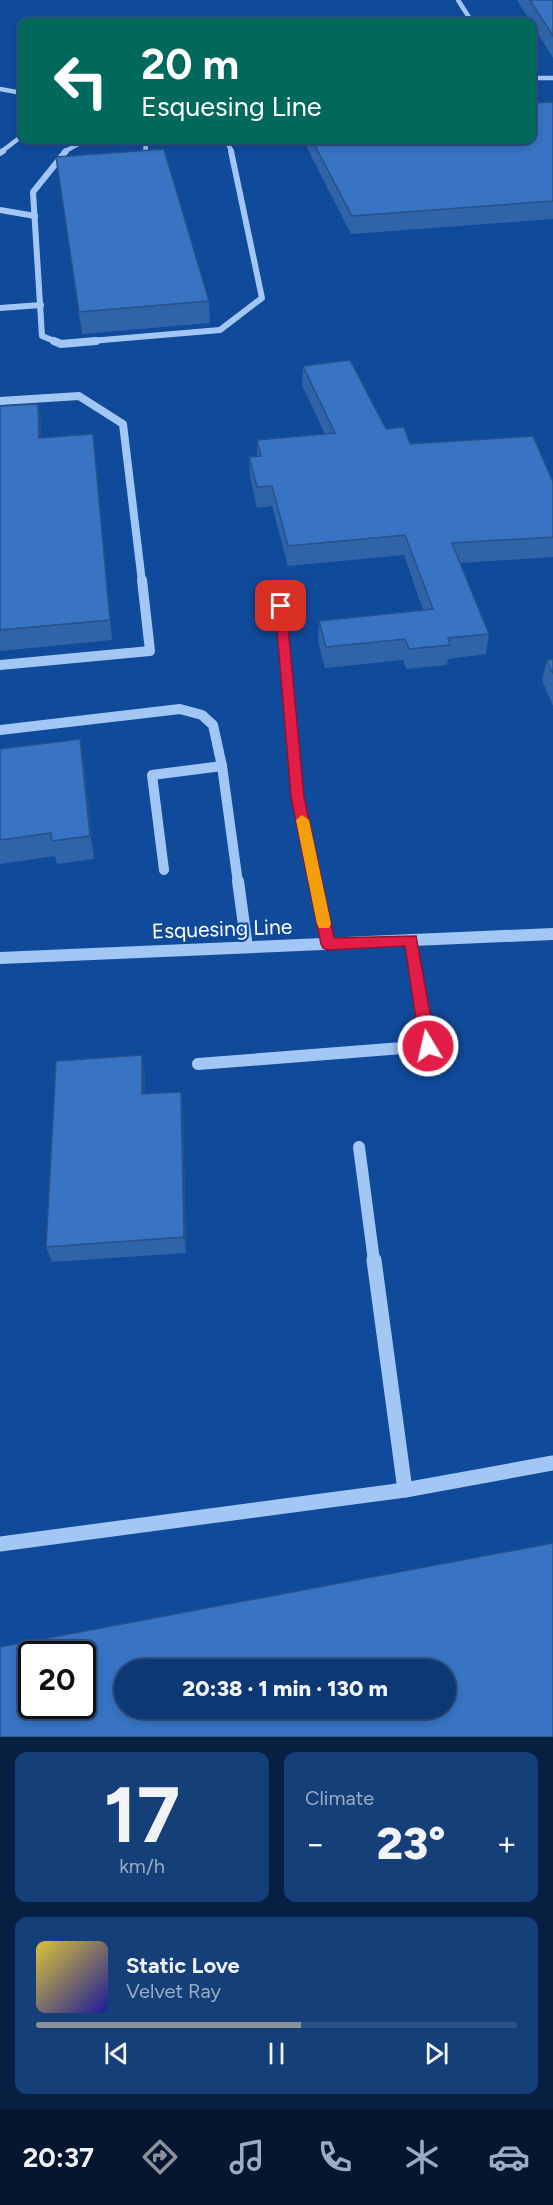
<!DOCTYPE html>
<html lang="en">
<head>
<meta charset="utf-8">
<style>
	:root { --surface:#0c3874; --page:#153f79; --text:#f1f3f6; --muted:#9aacc5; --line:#2c5286; --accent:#8c9099 }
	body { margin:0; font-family:Figtree,sans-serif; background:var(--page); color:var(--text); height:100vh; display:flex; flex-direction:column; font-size:22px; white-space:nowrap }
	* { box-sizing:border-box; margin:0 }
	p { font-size:20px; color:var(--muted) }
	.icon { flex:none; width:33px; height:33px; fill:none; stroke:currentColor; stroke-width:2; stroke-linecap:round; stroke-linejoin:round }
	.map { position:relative; height:1737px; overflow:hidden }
	.details { display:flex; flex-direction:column; gap:15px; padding:15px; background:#071f40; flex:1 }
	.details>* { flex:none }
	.guide { position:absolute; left:18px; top:18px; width:518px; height:126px; border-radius:12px; box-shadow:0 3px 9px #0003,0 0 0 2px var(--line); background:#00695c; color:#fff; overflow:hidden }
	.speed { position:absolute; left:18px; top:1641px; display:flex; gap:12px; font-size:30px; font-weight:700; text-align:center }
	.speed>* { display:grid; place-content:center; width:78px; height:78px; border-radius:50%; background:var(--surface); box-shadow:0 3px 9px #0003,0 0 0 2px var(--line); line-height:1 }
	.speed .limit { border:3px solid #111; border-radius:9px; background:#fff; color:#111 }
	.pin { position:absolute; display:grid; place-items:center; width:51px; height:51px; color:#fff; margin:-26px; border-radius:12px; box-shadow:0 3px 9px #0006 }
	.me { position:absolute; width:66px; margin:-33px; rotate:351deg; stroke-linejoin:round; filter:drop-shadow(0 0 4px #0008) }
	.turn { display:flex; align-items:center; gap:21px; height:126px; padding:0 24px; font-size:27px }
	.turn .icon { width:78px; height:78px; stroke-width:2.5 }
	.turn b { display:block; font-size:42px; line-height:51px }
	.big { font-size:45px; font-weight:800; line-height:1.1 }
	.details .tile { flex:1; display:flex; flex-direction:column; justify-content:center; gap:9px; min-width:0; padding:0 21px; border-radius:12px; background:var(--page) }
	.details .dial { align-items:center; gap:0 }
	.dial b { font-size:78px; line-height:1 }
	.song { display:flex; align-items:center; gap:18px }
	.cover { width:72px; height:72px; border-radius:9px; background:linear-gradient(135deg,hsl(50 70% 55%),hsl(240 70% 35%)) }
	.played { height:6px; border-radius:3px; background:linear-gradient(90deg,var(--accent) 55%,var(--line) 55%) }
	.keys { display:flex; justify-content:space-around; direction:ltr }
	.heat { display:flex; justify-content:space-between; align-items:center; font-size:33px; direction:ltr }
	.details .tiles { flex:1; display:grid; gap:15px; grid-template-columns:1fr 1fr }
	.tile:last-child { grid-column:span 2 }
	.trip { position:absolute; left:114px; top:1659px; width:342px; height:60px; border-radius:30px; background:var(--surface); box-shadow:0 3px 9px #0003,0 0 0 2px var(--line); font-weight:800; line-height:60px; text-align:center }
	.menu { display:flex; height:96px; justify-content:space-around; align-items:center; background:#05162e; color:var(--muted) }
	.menu .icon { width:42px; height:42px }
	.menu .active { color:var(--accent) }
	.menu b { font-size:27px; color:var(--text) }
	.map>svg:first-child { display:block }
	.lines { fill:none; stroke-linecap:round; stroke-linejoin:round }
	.minor-far5 { stroke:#a3c7f5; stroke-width:4.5 }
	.minor-far4 { stroke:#a3c7f5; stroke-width:6 }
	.minor-far3 { stroke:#a3c7f5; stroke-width:8 }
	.minor-far2 { stroke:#a3c7f5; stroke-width:10 }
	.minor-far1 { stroke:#a3c7f5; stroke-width:12 }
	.minor { stroke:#a3c7f5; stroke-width:15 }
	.wall { fill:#3064a8 }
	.shaded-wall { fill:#275188 }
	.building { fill:#3874c3; stroke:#275188; stroke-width:1.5; fill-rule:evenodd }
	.route { fill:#e11d48; stroke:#92132f; stroke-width:1.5 }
	.slow { fill:#f59e0b }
	.labels { text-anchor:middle; stroke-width:4.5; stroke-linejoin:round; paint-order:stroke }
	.street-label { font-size:21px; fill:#fff; stroke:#104a9b }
</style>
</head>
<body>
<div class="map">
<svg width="553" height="1737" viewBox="0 0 553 1737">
	<rect width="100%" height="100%" fill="#104a9b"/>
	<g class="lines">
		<g class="minor-far5">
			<polyline points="458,0 472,22"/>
			<polyline points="531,78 553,78"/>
			<polyline points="0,89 22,93"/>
			<polyline points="145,140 146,152"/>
			<polyline points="226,140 232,152"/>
			<polyline points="1,152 22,136"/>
			<polyline points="64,152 85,140"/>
		</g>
		<g class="minor-far4">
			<polyline points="0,153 3,151"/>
			<polyline points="142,158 147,158 146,151"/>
			<polyline points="0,210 35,216"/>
			<polyline points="0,308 41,305"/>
			<polyline points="57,342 42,336 33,192 66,151"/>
			<polyline points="79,342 220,330 262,298 231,151"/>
		</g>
		<g class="minor-far3">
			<polyline points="54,341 61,344 96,341"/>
			<polyline points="0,401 79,396 123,424 142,582"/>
		</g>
		<g class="minor-far2">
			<polyline points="281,606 298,797 316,883"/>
			<polyline points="0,665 150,651 142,580"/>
			<polyline points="0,730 180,709 202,715 213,725 222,766 238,883"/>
			<polyline points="164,870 152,775 222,766"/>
		</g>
		<g class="minor-far1">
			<polyline points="238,881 247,947"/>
			<polyline points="315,881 328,944"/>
			<polyline points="0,958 553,934"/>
			<polyline points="198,1064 428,1046 411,940"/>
			<polyline points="359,1147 374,1261"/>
		</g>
		<g class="minor">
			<polyline points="374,1260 405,1490"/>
			<polyline points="0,1544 405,1490 553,1463"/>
		</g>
	</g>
	<g class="wall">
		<polygon points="517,0 553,0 553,58"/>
		<polygon points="553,102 553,219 351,234 303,140 531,140"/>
		<polygon points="56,157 209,301 210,323 82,334"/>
		<polygon points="303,366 386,429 410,444 553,482 553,557 460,563 489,634 486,654 448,659 447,665 406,669 403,660 325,668 318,641 319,621 423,610 404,555 288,566 272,506 257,508 250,477 249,457 257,457 257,440 325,434 302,385"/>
		<polygon points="38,404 41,423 41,438 95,454 112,640 0,651 0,406"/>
		<polygon points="553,659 553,706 542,680 547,660"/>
		<polygon points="0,749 84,762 94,859 57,864 55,856 0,864"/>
		<polygon points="142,1055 145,1074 145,1094 181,1092 183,1110 186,1253 52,1262 46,1247"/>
	</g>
	<g class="shaded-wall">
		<polygon points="38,404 41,423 42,458 39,438"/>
		<polygon points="93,434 95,454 112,640 110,620"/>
		<polygon points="80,739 84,762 94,859 90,836"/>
		<polygon points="142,1055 145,1074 145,1112 142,1094"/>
		<polygon points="181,1092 183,1110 186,1253 184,1237"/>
	</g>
	<g class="building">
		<polygon points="530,0 553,0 553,36"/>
		<polygon points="553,102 553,201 352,216 312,140 531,140 531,103"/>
		<polygon points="164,149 209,301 79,312 56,157"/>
		<polygon points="350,360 386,429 404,427 410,444 533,436 553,482 553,537 452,543 489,634 448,638 450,645 409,649 405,639 326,647 319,621 433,609 405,535 288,546 272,486 257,487 249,457 261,456 257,440 335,433 303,366"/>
		<polygon points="38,404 39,438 93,434 110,620 0,630 0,406"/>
		<polygon points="553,659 553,674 547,660"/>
		<polygon points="80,739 90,836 52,841 51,833 0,840 0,749"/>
		<polygon points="142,1055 142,1094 181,1092 184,1237 46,1247 56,1061"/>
		<path d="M553,1543V1737H0V1647ZM32,1654H82V1706H32ZM124,1670H446V1708H124Z"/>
	</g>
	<polygon class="route" points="281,602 286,606 304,797 334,938 416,936 436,1046 434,1051 428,1053 423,1051 420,1046 405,946 328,950 323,948 321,944 291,797 275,606"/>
	<polygon class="slow" points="302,815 309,820 331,924 329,928 319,928 317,924 296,820"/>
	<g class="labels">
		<g class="street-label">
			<text transform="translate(222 929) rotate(-2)" y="7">Esquesing Line</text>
		</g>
	</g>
</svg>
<div class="speed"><div class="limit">20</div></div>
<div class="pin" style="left:281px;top:606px;background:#d93025"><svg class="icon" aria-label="arrive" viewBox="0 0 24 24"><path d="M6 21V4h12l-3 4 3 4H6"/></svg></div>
<svg class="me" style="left:428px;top:1046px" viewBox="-20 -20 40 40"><circle r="17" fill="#e11d48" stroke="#fff" stroke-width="3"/><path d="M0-11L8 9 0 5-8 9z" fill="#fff"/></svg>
<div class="trip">20:38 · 1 min · 130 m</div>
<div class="guide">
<div class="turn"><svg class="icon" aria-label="left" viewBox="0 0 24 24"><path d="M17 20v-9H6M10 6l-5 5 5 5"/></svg><div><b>20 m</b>Esquesing Line</div></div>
</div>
</div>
<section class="details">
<div class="tiles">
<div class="tile dial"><b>17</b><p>km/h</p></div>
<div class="tile"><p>Climate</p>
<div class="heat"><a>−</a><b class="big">23°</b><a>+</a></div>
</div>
<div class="tile">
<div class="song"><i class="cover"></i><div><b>Static Love</b><p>Velvet Ray</p></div></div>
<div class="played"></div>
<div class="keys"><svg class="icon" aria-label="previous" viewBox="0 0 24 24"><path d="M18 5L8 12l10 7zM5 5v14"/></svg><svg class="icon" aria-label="pause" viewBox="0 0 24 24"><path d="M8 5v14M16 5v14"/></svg><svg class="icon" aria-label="next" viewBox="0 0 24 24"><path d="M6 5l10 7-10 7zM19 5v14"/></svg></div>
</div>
</div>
</section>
<nav class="menu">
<b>20:37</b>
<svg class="icon active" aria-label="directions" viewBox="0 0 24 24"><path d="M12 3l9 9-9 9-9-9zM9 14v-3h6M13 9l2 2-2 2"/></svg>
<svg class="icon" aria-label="music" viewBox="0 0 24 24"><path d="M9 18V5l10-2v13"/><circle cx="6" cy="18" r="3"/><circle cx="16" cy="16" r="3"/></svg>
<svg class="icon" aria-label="phone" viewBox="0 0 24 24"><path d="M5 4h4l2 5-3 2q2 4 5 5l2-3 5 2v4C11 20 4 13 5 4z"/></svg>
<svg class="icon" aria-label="climate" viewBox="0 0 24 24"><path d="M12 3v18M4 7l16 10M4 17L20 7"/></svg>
<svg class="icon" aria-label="car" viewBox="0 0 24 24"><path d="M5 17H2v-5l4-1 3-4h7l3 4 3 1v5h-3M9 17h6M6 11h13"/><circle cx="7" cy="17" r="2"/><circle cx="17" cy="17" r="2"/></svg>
</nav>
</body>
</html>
